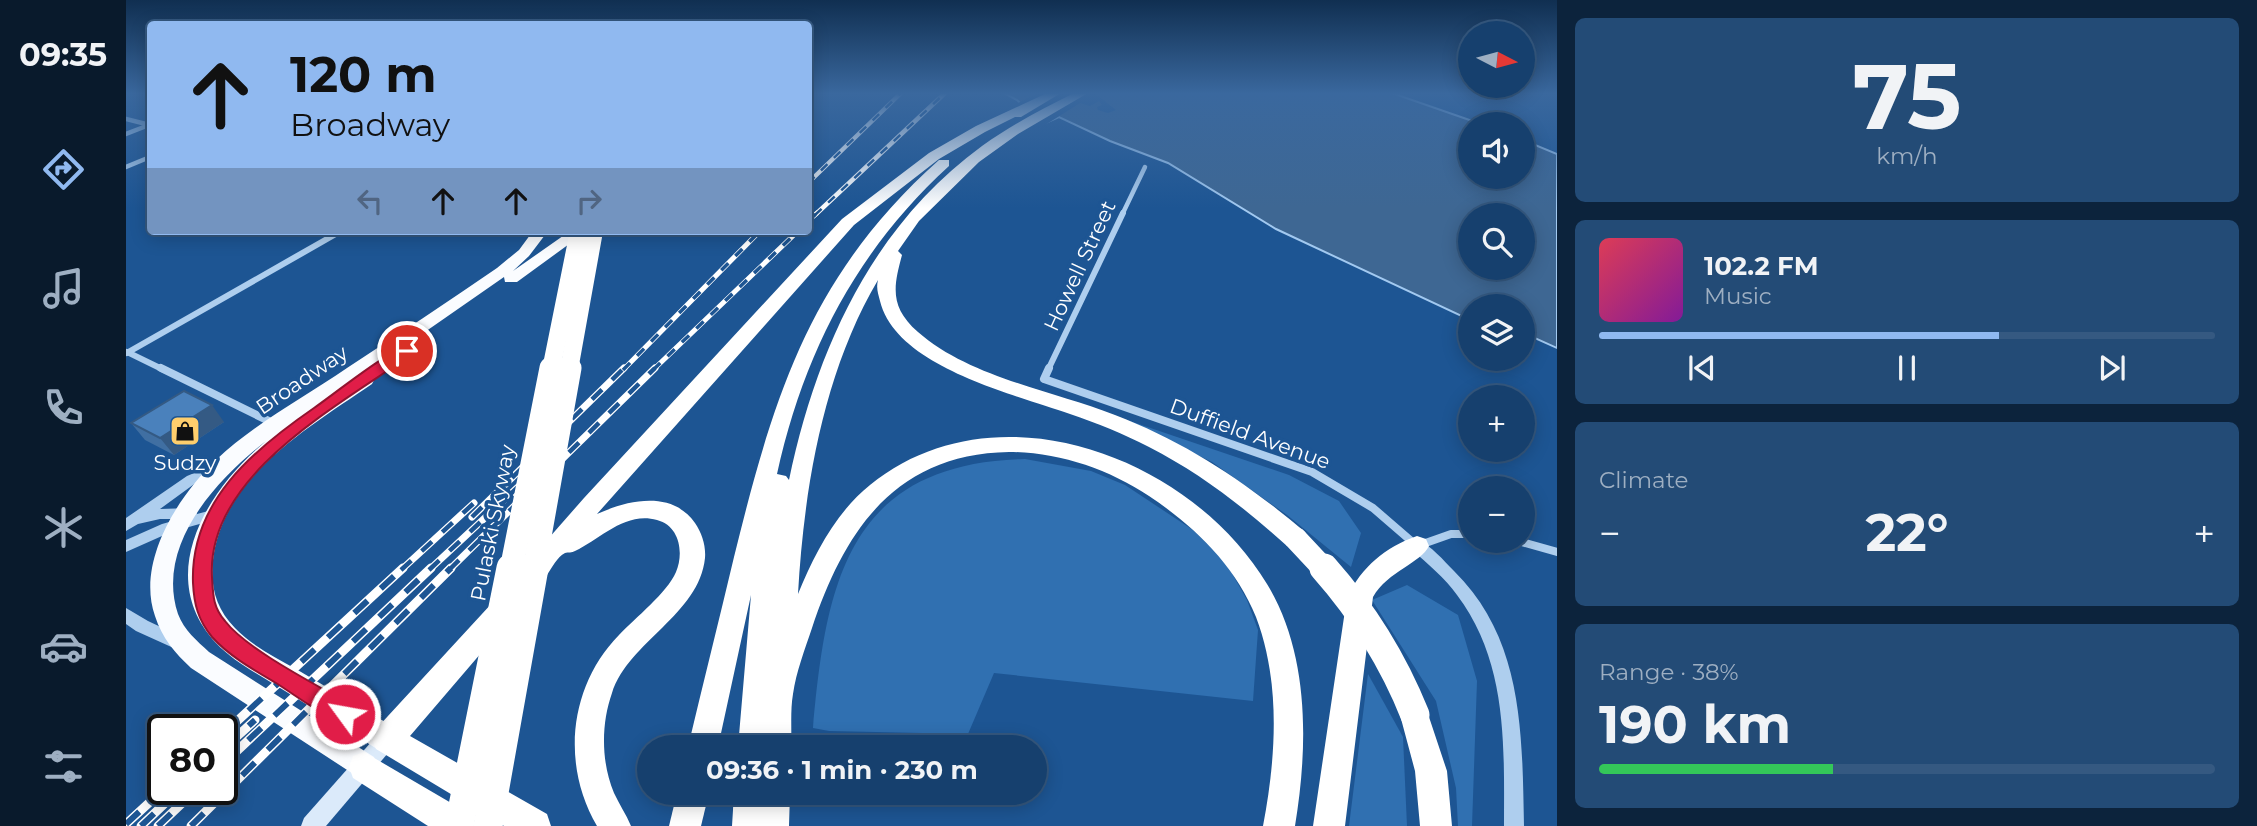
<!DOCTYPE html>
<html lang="en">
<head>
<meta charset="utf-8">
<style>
	:root { --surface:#16406e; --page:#234b76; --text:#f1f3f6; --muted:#9eafc2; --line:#355981; --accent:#90b9f0 }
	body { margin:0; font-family:Montserrat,sans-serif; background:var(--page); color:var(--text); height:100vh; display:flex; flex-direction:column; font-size:26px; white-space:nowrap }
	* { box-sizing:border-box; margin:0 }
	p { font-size:23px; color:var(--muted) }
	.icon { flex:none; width:38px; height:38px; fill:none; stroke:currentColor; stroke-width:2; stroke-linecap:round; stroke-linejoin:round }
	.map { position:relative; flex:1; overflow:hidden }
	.sheet { display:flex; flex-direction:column; gap:18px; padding:18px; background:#0c233c; width:700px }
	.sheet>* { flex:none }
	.top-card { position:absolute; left:21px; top:21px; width:665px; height:214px; border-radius:7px; box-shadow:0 4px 18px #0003,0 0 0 2px var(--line); background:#90b9f0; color:#111; overflow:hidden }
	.needle { width:46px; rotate:96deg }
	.buttons { position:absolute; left:1332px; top:21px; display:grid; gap:14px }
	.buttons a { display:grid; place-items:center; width:77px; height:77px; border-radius:50%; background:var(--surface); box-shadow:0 4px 18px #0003,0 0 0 2px var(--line); font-size:35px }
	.speed { position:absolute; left:21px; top:714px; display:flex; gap:14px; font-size:35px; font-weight:700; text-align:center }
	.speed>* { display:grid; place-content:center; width:91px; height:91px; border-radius:50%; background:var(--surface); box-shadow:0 4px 18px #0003,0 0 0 2px var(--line); line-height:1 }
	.speed .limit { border:4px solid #111; border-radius:10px; background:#fff; color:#111 }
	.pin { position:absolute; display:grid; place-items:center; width:60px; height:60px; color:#fff; margin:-30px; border:4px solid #fff; border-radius:50%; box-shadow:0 2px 7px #0007 }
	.me { position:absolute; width:77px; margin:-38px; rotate:302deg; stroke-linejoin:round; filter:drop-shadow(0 0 5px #0008) }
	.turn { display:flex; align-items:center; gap:24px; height:147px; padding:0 28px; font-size:32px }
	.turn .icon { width:91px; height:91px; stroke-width:2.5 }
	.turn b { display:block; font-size:49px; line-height:60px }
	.lanes { display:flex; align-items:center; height:66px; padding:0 28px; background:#0003; justify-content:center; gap:35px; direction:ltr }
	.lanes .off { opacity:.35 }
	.big { font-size:52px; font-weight:700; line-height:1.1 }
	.sheet .tile { flex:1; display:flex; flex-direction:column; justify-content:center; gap:10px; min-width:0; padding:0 24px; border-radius:10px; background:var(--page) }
	.sheet .dial { align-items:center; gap:0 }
	.dial b { font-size:91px; line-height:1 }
	.song { display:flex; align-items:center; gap:21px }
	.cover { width:84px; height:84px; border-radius:10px; background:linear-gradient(135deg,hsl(350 70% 55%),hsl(290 70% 35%)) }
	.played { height:7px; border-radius:4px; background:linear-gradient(90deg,var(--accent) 65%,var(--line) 65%) }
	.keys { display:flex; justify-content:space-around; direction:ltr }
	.heat { display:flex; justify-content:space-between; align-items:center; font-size:38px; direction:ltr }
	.charge { height:10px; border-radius:5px; background:linear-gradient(90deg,#34c759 38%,var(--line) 0) }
	.trip { position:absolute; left:511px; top:735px; width:410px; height:70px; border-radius:35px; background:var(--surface); box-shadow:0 4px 18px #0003,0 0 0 2px var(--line); font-weight:700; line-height:70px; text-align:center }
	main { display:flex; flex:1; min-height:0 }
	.dock { display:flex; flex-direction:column; width:126px; justify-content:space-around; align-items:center; background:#091a2c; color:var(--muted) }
	.dock .icon { width:49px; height:49px }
	.dock .current { color:var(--accent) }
	.dock b { font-size:32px; color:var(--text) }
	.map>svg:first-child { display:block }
	.green { fill:#3070b1 }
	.water { fill:#3e6793; stroke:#a2c9f0; stroke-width:2; fill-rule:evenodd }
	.pier { fill:#1d5593 }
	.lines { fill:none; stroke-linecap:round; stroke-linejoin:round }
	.minor-far2 { stroke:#aeceee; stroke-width:4.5 }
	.minor-far1 { stroke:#aeceee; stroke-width:6 }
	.minor { stroke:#aeceee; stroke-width:8 }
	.tertiary { fill:#aeceee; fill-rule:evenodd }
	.secondary { fill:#dbeafa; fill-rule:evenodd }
	.trunk { fill:#fafcff; fill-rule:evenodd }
	.motorway { fill:#fff; fill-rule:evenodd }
	.rail-far3-casing { stroke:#fff; stroke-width:4.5 }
	.rail-far2-casing { stroke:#fff; stroke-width:5 }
	.rail-far1-casing { stroke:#fff; stroke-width:7 }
	.rail-casing { stroke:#fff; stroke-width:9 }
	.rail-far3 { stroke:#1d5593; stroke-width:2.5; stroke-dasharray:9; stroke-linecap:butt }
	.rail-far2 { stroke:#1d5593; stroke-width:3.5; stroke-dasharray:10; stroke-linecap:butt }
	.rail-far1 { stroke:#1d5593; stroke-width:4.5; stroke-dasharray:14; stroke-linecap:butt }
	.rail { stroke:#1d5593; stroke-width:6; stroke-dasharray:18; stroke-linecap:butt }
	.motorway-bridge-far2 { stroke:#fff; stroke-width:18 }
	.motorway-bridge-far1 { stroke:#fff; stroke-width:23 }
	.motorway-bridge { stroke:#fff; stroke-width:29 }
	.wall { fill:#406fa2 }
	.shaded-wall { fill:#345a84 }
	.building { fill:#4a81bc; stroke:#345a84; stroke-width:2 }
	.route { fill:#e11d48; stroke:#92132f; stroke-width:2 }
	.labels { text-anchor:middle; stroke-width:7; stroke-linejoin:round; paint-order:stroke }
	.street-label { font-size:21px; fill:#fff; stroke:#1d5593 }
	.poi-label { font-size:21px; fill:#fff; stroke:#1d5593 }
</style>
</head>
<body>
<main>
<nav class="dock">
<b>09:35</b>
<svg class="icon current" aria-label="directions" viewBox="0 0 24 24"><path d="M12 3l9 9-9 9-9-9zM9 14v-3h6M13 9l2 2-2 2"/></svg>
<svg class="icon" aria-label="music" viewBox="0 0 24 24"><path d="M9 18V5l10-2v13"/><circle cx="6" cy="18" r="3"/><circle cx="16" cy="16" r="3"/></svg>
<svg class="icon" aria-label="phone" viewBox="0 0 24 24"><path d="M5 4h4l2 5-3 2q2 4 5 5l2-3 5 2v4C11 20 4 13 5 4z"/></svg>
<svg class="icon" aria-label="climate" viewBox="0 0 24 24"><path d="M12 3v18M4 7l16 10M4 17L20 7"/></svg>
<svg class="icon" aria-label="car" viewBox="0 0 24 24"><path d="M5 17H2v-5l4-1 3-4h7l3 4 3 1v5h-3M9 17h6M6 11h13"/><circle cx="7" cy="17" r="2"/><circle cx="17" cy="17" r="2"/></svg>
<svg class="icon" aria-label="filters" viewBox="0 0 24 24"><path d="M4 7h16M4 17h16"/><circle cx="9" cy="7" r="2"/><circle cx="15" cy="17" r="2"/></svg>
</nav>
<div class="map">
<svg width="1431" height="826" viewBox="0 0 1431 826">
	<rect width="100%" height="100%" fill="#1d5593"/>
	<g class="green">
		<polygon points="992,417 1163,475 1213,501 1235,533 1225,567 1161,515 1086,462"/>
		<path d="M899,459L965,471L999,485L1067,530L1099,561L1121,600L1132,630L1127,701L868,673L842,734L703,731L687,728C700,581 723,463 899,459Z"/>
		<polygon points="1281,585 1332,615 1351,681 1346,826 1332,826 1330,788 1310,701 1246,600"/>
		<polygon points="1242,674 1277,737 1281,826 1223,826"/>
	</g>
	<path class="water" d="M878,93H1266L1355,124H1344V177H1396L1397,140L1431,154V348L1400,334V346H1397L1396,306H1344V320L1150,229L1042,163L984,141L933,117L917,124L891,100ZM1344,215H1396V268H1344Z"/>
	<polygon class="pier" points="912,93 974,93 971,95 990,110 982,113 972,110 971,107 976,105 973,101 964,106 954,103 916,127 890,104"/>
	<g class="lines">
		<g class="minor-far2">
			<polyline points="0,119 24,125"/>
			<polyline points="0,134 23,125"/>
			<polyline points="0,167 24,157"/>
			<polyline points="996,215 1019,167"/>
		</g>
		<g class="minor-far1">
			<polyline points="1,352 38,370"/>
			<polyline points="1,353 215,231"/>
			<polyline points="922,370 997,213"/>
		</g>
		<g class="minor">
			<polyline points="35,368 147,423"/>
			<polyline points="923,368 918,379 1186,472 1247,508 1291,546 1325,534 1344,534"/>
			<polyline points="1392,541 1431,552"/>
		</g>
		<g class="tertiary">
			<polygon points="90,464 95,466 97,469 95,472 71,482 34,509 65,508 70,509 71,514 90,509 95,510 97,514 95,518 45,532 0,552 0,540 36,524 54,519 34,519 12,524 0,531 0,518 61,476"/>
			<path d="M1291,540C1305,545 1318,561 1328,571C1398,640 1396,734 1398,826H1378C1378,745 1382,663 1331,595C1319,578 1302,564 1286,550L1284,546L1286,542Z"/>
			<polygon points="0,608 22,621 58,638 60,643 58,648 52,650 10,631 0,624"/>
		</g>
		<polygon class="secondary" points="261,729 268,732 271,739 268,746 200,826 175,826 178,818 254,732"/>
		<path class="trunk" d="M407,231H422L403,256L387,271L444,231H461L391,282H379L378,277L237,375L246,376L248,380L246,384C182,428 97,476 87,560C84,586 90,609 109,628C126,646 149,657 170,669C204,689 237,709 271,729L275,739L271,749L261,753L251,749C218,728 185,707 151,686C130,673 107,661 90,643C27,575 82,489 140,441C91,479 29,545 52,614C58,630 71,641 83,652L248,757L252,767L248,777L238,781L65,668C49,653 36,638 29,616C10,562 52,496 90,460C128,424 177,398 221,368C271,335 322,302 371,268L393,250Z"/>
		<g class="motorway">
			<path d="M921,93H935L895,117H889L859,132L813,159L728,225L471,514C502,500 546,490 569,523C576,533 580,546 579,558C573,615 503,641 486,693C475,724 475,762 488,793C493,804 500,814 505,826H471C435,765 443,686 493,635C509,618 541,593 550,572C558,553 554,526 531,520C499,511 475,539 449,551C446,553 442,552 439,553C421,563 420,597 393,588L389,580L393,572L458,498L716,219L803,153L850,126Z"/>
			<path d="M948,93H962L892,134L853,162L793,221L772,251L776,255C767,288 764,307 792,332C843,377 927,391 989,415C1060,442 1121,483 1179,532L1182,539L1179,546L1170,549L1161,546C1119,508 1074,473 1023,447C998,434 971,423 944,414C888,394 770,367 754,301C752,293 750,288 752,280C697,373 678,489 672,594C688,555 710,512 744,485C869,383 1064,456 1141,584C1184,655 1182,747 1169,826H1137C1150,758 1155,683 1130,617C1109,565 1068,526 1023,496C982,469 932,452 883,452C770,454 719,529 686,628C679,649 670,672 667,694C664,711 666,730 665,747H612L625,595L592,747H562C577,684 593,620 608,557C648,395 684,275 813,160H823V166C731,250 678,352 651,474L660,476L663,480C690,351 745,227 856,146C885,125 916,109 948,93Z"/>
			<path d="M1291,536L1300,539L1303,546C1295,563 1262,571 1247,597L1219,826H1187L1221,597C1236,567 1259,547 1291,536Z"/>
			<polygon points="376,599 385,602 389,610 385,618 284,736 421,814 425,826 378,826 250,749 246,739 250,729 367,602"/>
			<polygon points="1289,701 1299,705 1321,771 1326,826 1294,826 1289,771 1274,715 1279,705"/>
			<polygon points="238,752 344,814 348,826 302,826 227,778 223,767 227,756"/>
			<polygon points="551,793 583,793 575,826 543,826"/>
			<polygon points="608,793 664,793 663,826 606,826"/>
		</g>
		<g class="rail-far3-casing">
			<g id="rail-far3">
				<polyline points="682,183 775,93"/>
				<polyline points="689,215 819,93"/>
			</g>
		</g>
		<g class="rail-far2-casing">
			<g id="rail-far2">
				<polyline points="682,221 691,213"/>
				<polyline points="497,370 634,231"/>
				<polyline points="527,370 672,231"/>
			</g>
		</g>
		<g class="rail-far1-casing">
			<g id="rail-far1">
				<polyline points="346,517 498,368"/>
				<polyline points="275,570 348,503"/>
				<polyline points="303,570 392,487"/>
				<polyline points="323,570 529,368"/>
			</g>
		</g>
		<g class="rail-casing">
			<g id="rail">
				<polyline points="96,735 277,568"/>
				<polyline points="96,750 129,720"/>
				<polyline points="96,765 305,568"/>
				<polyline points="0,824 38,789"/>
				<polyline points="15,826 54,789"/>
				<polyline points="32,826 71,789"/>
				<polyline points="65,826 325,568"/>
			</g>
		</g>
		<use href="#rail-far3" class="rail-far3"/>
		<use href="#rail-far2" class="rail-far2"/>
		<use href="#rail-far1" class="rail-far1"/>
		<use href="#rail" class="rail"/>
		<g class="motorway-bridge-far2">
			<polyline points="425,370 453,231"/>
			<polyline points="443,370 468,231"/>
		</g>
		<g class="motorway-bridge-far1">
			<polyline points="1170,539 1199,570"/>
			<polyline points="385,570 425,368"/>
			<polyline points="408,570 444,368"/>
		</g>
		<g class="motorway-bridge">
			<path d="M1198,568C1237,612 1267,660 1289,715"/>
			<polyline points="333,826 385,568"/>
			<polyline points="362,826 408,568"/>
		</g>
	</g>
	<polygon class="wall" points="98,422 48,455 19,440 5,423"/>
	<polygon class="shaded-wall" points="86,405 98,422 48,455 34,438"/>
	<polygon class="building" points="58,391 86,405 34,438 5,423"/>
	<linearGradient id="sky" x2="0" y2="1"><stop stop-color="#102f51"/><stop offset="0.45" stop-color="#3a689e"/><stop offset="1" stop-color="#3a689e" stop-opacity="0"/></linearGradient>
	<rect width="1431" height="208" fill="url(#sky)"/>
	<path class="route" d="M281,346L286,347L288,351L286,354C214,405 80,475 86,577C87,595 87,607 99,621C121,650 193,686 227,706L230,714L227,721L219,725C195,715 172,697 150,683C128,670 103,656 86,637C72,620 68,604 67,583C64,502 127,450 188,408C208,394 262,351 281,346Z"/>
	<defs>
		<g id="shop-square" transform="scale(1.575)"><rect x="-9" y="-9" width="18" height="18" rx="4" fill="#fece6d" stroke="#1d5593"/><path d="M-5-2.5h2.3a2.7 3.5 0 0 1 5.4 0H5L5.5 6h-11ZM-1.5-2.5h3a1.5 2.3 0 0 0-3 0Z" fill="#111"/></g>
	</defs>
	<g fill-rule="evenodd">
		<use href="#shop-square" x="59" y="431"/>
	</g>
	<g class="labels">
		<g class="street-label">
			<text transform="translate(954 266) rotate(-65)" y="7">Howell Street</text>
			<text transform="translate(176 380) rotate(-34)" y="7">Broadway</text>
			<text transform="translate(1124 434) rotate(20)" y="7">Duffield Avenue</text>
			<text transform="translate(367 523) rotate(-79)" y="7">Pulaski Skyway</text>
		</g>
		<g class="poi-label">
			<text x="59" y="470">Sudzy</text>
		</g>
	</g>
</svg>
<div class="buttons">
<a><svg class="needle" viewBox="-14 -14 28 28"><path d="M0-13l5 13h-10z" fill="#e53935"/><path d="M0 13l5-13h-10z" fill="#9eafc2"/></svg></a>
<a><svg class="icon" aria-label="sound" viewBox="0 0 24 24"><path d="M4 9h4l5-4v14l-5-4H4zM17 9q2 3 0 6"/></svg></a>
<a><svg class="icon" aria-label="search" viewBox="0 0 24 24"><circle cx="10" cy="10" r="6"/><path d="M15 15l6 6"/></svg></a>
<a><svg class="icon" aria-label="layers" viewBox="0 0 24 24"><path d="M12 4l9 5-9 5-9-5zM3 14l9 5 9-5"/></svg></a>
<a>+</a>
<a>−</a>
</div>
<div class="speed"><div class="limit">80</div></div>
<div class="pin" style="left:281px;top:351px;background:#d93025"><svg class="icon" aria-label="arrive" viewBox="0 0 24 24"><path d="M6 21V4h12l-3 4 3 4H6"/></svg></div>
<svg class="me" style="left:219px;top:714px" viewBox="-20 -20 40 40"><circle r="17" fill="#e11d48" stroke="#fff" stroke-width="3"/><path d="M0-11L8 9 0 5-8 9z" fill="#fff"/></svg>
<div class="trip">09:36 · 1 min · 230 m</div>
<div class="top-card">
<div class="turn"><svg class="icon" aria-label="ahead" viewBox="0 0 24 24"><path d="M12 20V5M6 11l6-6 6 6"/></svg><div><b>120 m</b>Broadway</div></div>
<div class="lanes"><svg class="icon off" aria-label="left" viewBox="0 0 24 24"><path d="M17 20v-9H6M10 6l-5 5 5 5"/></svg><svg class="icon" aria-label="ahead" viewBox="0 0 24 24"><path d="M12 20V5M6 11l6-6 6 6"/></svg><svg class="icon" aria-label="ahead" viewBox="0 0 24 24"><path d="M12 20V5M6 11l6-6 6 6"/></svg><svg class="icon off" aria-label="right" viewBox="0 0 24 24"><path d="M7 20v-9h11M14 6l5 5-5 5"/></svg></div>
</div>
</div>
<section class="sheet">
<div class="tile dial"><b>75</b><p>km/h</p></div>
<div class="tile">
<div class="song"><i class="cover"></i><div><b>102.2 FM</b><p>Music</p></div></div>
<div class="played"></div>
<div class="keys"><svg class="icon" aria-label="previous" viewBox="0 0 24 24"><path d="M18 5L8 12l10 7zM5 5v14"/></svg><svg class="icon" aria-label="pause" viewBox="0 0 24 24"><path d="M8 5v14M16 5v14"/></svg><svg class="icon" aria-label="next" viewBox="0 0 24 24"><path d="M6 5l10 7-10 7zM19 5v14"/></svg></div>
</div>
<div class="tile"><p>Climate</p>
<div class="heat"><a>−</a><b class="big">22°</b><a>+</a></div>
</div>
<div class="tile"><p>Range · 38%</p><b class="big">190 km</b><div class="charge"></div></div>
</section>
</main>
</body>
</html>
